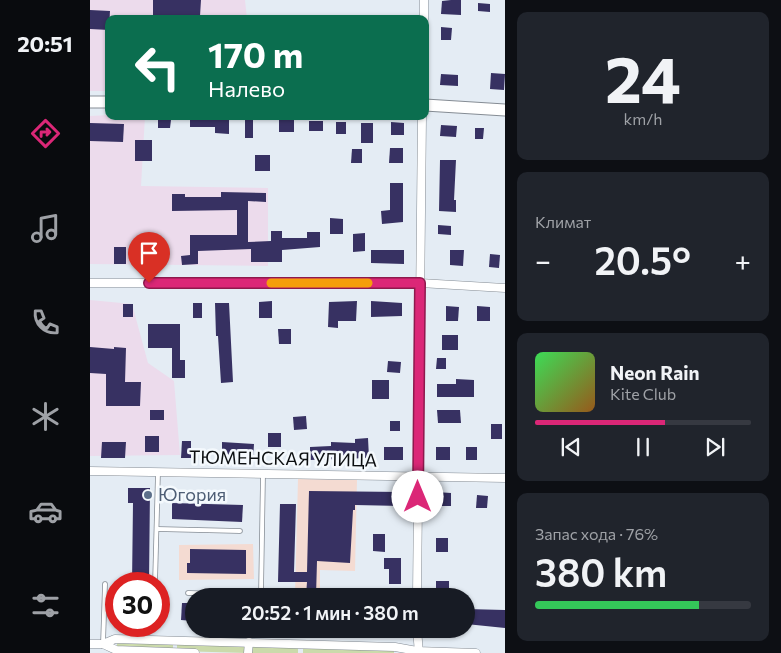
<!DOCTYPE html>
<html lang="ru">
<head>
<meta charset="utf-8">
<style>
	:root { --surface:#171b24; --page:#20242c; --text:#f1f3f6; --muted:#9ea1a6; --line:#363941; --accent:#db2777 }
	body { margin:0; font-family:Commissioner,sans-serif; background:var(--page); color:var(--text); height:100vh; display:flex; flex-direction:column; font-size:19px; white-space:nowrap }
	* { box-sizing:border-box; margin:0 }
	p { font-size:16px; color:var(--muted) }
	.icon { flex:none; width:28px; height:28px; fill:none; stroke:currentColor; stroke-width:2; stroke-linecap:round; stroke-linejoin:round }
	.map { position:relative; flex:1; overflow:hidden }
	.drawer { display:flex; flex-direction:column; gap:12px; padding:12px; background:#0d0f14; width:276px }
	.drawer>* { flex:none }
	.top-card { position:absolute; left:15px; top:15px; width:324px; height:105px; border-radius:10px; box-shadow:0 1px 4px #0004; background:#0b6e4f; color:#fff; overflow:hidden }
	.speed { position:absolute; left:15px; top:572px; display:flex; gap:10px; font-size:25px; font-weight:700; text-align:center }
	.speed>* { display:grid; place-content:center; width:65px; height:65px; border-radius:50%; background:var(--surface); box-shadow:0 1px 4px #0004; line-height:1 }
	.speed .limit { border:8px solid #d22; background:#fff; color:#111 }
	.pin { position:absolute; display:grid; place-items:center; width:42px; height:42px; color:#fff; margin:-51px -21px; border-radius:50% 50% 50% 0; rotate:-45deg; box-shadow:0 0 5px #0007 }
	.pin .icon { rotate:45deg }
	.me { position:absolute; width:55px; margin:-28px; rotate:0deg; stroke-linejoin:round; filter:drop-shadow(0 0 4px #0008) }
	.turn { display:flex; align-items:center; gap:18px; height:105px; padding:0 20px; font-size:22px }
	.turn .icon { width:65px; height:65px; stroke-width:2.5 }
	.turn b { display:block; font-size:35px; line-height:42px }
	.big { font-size:38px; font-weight:600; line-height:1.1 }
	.drawer .tile { flex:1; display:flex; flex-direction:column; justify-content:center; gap:8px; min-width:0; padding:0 18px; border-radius:10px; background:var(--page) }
	.drawer .dial { align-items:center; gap:0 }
	.dial b { font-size:65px; line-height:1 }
	.song { display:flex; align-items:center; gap:15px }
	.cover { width:60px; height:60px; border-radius:8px; background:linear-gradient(135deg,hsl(130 70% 55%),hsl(30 70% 35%)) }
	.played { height:5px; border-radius:2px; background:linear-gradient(90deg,var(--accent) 60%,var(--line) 60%) }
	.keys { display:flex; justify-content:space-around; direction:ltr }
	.heat { display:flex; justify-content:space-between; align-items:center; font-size:28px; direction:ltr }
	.charge { height:8px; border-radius:4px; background:linear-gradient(90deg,#34c759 76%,var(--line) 0) }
	.trip { position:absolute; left:95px; top:588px; width:290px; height:50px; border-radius:25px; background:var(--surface); box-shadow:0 1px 4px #0004; font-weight:600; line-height:50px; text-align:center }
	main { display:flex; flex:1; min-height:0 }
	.tabs { display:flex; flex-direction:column; width:90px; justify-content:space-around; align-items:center; background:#090b0e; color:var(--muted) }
	.tabs .icon { width:35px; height:35px }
	.tabs .selected { color:var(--accent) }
	.tabs b { font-size:22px; color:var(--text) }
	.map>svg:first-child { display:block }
	.commercial { fill:#ecdbec }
	.industrial { fill:#f4dbd2 }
	.green { fill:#cbdaab }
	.building { fill:#373162 }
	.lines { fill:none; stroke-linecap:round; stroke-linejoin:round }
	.lane-casing { stroke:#858c94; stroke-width:5.5 }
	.street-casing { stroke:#858c94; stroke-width:9 }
	.secondary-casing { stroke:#858c94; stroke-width:13 }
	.lane { stroke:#fff; stroke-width:4 }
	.street { stroke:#fff; stroke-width:8 }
	.secondary { stroke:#fff; stroke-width:11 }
	.route-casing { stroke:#8e194d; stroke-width:12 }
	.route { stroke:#db2777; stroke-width:9 }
	.slow { stroke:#f59e0b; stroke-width:9 }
	.service-dot { fill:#5c6f8a; stroke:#f4f9fd; stroke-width:2 }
	.labels { text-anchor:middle; stroke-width:5; stroke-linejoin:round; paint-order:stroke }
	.street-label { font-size:18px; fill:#0b0e10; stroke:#f4f9fd }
	.service-label { font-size:18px; fill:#4e5e75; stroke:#f4f9fd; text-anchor:start }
</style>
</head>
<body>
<main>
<nav class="tabs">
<b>20:51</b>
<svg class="icon selected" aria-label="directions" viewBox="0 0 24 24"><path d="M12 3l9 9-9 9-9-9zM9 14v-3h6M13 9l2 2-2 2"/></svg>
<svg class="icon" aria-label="music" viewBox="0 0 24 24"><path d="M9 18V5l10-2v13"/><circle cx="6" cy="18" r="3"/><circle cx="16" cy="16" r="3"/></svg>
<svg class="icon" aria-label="phone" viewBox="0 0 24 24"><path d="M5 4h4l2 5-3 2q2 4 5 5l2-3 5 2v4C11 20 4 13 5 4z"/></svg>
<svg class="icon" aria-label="climate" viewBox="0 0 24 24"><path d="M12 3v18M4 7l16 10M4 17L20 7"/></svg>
<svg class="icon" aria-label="car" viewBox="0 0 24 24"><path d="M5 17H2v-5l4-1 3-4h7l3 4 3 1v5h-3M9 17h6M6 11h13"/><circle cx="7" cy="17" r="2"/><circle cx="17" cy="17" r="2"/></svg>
<svg class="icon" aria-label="filters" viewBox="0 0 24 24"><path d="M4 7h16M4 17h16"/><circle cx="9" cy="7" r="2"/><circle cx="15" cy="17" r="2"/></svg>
</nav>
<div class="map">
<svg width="415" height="653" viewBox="0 0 415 653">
	<rect width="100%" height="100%" fill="#e4ecf4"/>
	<g class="commercial">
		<polygon points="0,0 155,0 157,19 19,19 19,91 0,91"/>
		<polygon points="19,115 55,116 51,186 178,188 178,266 0,264 0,116"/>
		<polygon points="0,300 42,304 58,363 84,381 90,455 0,456"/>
	</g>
	<g class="industrial">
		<polygon points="208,479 267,480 265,571 230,570 230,596 205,596"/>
		<polygon points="163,544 164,579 89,580 89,545"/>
	</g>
	<g class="green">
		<polygon points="27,640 83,642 83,650 27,649"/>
		<polygon points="87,643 157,644 157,653 87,651"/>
		<polygon points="161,644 208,646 208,653 161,653"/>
		<polygon points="213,646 304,648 304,653 213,653"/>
	</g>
	<g class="building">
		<polygon points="63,0 111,0 110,16 77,15 77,19 63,19"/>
		<polygon points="361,0 371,0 371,15 351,14 352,1"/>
		<polygon points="388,3 400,4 400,12 388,11"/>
		<polygon points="0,10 20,11 19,30 0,29"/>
		<polygon points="351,27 362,28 361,40 351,40"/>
		<polygon points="401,73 415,74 414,90 400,89"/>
		<polygon points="351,74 368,75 368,86 350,85"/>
		<polygon points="163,119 163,138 155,138 155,120"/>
		<polygon points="68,120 81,120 80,128 68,128"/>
		<polygon points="100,120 139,120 139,134 125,133 125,127 100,127"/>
		<rect x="189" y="120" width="15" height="12"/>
		<rect x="219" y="121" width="14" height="10"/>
		<rect x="246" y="122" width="10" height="12"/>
		<polygon points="301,122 314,123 314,135 301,135"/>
		<polygon points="0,123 34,124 33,142 0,141"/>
		<rect x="271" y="123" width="12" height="20"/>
		<polygon points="351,125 367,126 366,137 350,136"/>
		<polygon points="385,128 394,128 393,139 385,139"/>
		<rect x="45" y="140" width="17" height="21"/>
		<polygon points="300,148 313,148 313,163 299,163"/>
		<polygon points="262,149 272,149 272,163 261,163"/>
		<rect x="165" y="155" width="15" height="16"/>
		<polygon points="350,160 366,160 364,200 366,200 366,212 349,211"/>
		<polygon points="300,183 313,183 313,222 292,224 291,211 300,210"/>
		<polygon points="131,192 176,193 176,202 158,201 158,242 181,241 181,231 192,231 192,238 217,238 217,232 230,232 230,247 192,250 192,262 161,262 161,249 108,251 108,264 92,265 91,256 100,255 100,235 147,235 147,210 82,211 82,194 95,194 95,197 131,197"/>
		<polygon points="240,218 253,219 253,234 240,234"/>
		<polygon points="348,225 361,226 361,235 348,234"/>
		<polygon points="275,233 275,251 263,252 263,234"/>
		<rect x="24" y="247" width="12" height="17"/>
		<polygon points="281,250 314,250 314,264 281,263"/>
		<polygon points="360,250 374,250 373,266 360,265"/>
		<rect x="50" y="251" width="22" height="13"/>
		<polygon points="400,254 410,255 409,268 399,267"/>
		<polygon points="182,301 182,318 169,318 169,302"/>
		<polygon points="267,301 266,321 248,321 248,328 238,327 239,302"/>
		<polygon points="281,301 312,303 312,316 281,317"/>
		<rect x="103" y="303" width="9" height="15"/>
		<polygon points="125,303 139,303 143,382 131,383 128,336 126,336"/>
		<rect x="33" y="304" width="10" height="13"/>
		<polygon points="356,306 369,307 368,321 356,321"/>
		<polygon points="387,306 400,307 400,321 387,321"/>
		<polygon points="58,324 90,324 90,360 95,360 95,378 82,378 82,348 58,348"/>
		<polygon points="188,329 201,329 201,344 189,344"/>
		<rect x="352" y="335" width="16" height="15"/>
		<polygon points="0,347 24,349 24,347 36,348 35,382 51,382 50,406 16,406 16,374 0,373"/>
		<polygon points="347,358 356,358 356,369 346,369"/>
		<polygon points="298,361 311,362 310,373 297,372"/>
		<polygon points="366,379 384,380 384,397 347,397 347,384 366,384"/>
		<rect x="282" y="380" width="17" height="19"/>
		<rect x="60" y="410" width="14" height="10"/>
		<polygon points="347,410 370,410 371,423 348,423"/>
		<polygon points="216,416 217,429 204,430 203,417"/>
		<rect x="300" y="421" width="10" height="10"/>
		<rect x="401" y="424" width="11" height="15"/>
		<rect x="178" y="433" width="13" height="14"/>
		<rect x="55" y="436" width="14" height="16"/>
		<polygon points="278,438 279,458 220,460 220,447 241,446 241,442 265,443 265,439"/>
		<polygon points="92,441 101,441 101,458 91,458"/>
		<polygon points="12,442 36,442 35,458 11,458"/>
		<polygon points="132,442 164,444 163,459 132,459"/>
		<rect x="294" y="447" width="19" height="13"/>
		<rect x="346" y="447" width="14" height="13"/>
		<rect x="376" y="447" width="11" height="13"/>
		<polygon points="38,488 60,488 59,584 42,584 43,503 38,503"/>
		<polygon points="219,491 312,492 312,506 265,505 265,510 263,510 260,563 227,561 226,596 216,596 217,582 188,582 190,504 206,504 204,572 217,572"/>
		<polygon points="346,492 361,493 361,506 345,506"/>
		<polygon points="387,495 398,496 397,508 386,508"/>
		<polygon points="82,503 153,505 152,522 82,519"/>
		<polygon points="283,534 295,534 295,552 283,551"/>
		<rect x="346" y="538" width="12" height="14"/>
		<polygon points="100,549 156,550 156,574 97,573 97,563 100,563"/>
		<polygon points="294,558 311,558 311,584 299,584 299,569 294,569"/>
		<rect x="346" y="581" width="13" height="11"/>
		<polygon points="92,603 104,603 104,621 91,620"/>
		<polygon points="376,609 415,610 415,628 376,624"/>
	</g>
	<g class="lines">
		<g class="lane-casing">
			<g id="lane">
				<polyline points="67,529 150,531"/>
				<polyline points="65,584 68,472"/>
				<polyline points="98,593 171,595 173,474"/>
				<polyline points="13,644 15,584"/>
			</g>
		</g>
		<g class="street-casing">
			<g id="street">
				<polyline points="334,19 334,0"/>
				<polyline points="0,283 330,283 415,288"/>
				<polyline points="0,471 415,478"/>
				<polyline points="327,596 332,116"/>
				<polyline points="327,629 329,653"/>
				<polyline points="0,644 13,644 26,650 105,653"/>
				<polyline points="13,644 25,639 305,647 327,651 386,653"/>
				<polyline points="158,653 159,642"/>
			</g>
		</g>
		<g class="secondary-casing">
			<g id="secondary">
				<polyline points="0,102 19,102"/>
				<polyline points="335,105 415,110"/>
			</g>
		</g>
		<use href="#lane" class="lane"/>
		<use href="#street" class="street"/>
		<use href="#secondary" class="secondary"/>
	</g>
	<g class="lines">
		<g class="route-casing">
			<polyline id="route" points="59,283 330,283 328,497"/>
		</g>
		<use href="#route" class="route"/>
		<polyline class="slow" points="181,283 278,283"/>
	</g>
	<circle class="service-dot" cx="58" cy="495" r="5"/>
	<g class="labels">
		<g class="street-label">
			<text transform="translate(193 459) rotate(1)" y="6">ТЮМЕНСКАЯ УЛИЦА</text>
		</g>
		<g class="service-label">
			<text x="68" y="501">Югория</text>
		</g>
	</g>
</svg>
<div class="speed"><div class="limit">30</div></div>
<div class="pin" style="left:59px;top:283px;background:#d93025"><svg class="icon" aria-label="arrive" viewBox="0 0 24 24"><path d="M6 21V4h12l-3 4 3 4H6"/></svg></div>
<svg class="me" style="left:328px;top:497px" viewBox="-20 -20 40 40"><circle r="19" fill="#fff"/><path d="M0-13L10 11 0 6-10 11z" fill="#db2777"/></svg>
<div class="trip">20:52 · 1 мин · 380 m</div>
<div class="top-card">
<div class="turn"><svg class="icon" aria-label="left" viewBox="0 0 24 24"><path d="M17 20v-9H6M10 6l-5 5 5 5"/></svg><div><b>170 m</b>Налево</div></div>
</div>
</div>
<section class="drawer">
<div class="tile dial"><b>24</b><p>km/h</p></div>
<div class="tile"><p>Климат</p>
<div class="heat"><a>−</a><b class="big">20.5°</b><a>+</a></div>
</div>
<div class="tile">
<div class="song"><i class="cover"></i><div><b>Neon Rain</b><p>Kite Club</p></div></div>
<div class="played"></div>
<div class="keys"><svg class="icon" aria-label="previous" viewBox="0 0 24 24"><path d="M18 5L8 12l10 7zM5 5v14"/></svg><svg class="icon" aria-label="pause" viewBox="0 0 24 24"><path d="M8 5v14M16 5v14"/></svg><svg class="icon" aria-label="next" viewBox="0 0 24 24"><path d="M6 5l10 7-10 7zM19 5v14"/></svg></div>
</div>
<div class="tile"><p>Запас хода · 76%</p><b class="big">380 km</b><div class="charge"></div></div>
</section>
</main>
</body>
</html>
